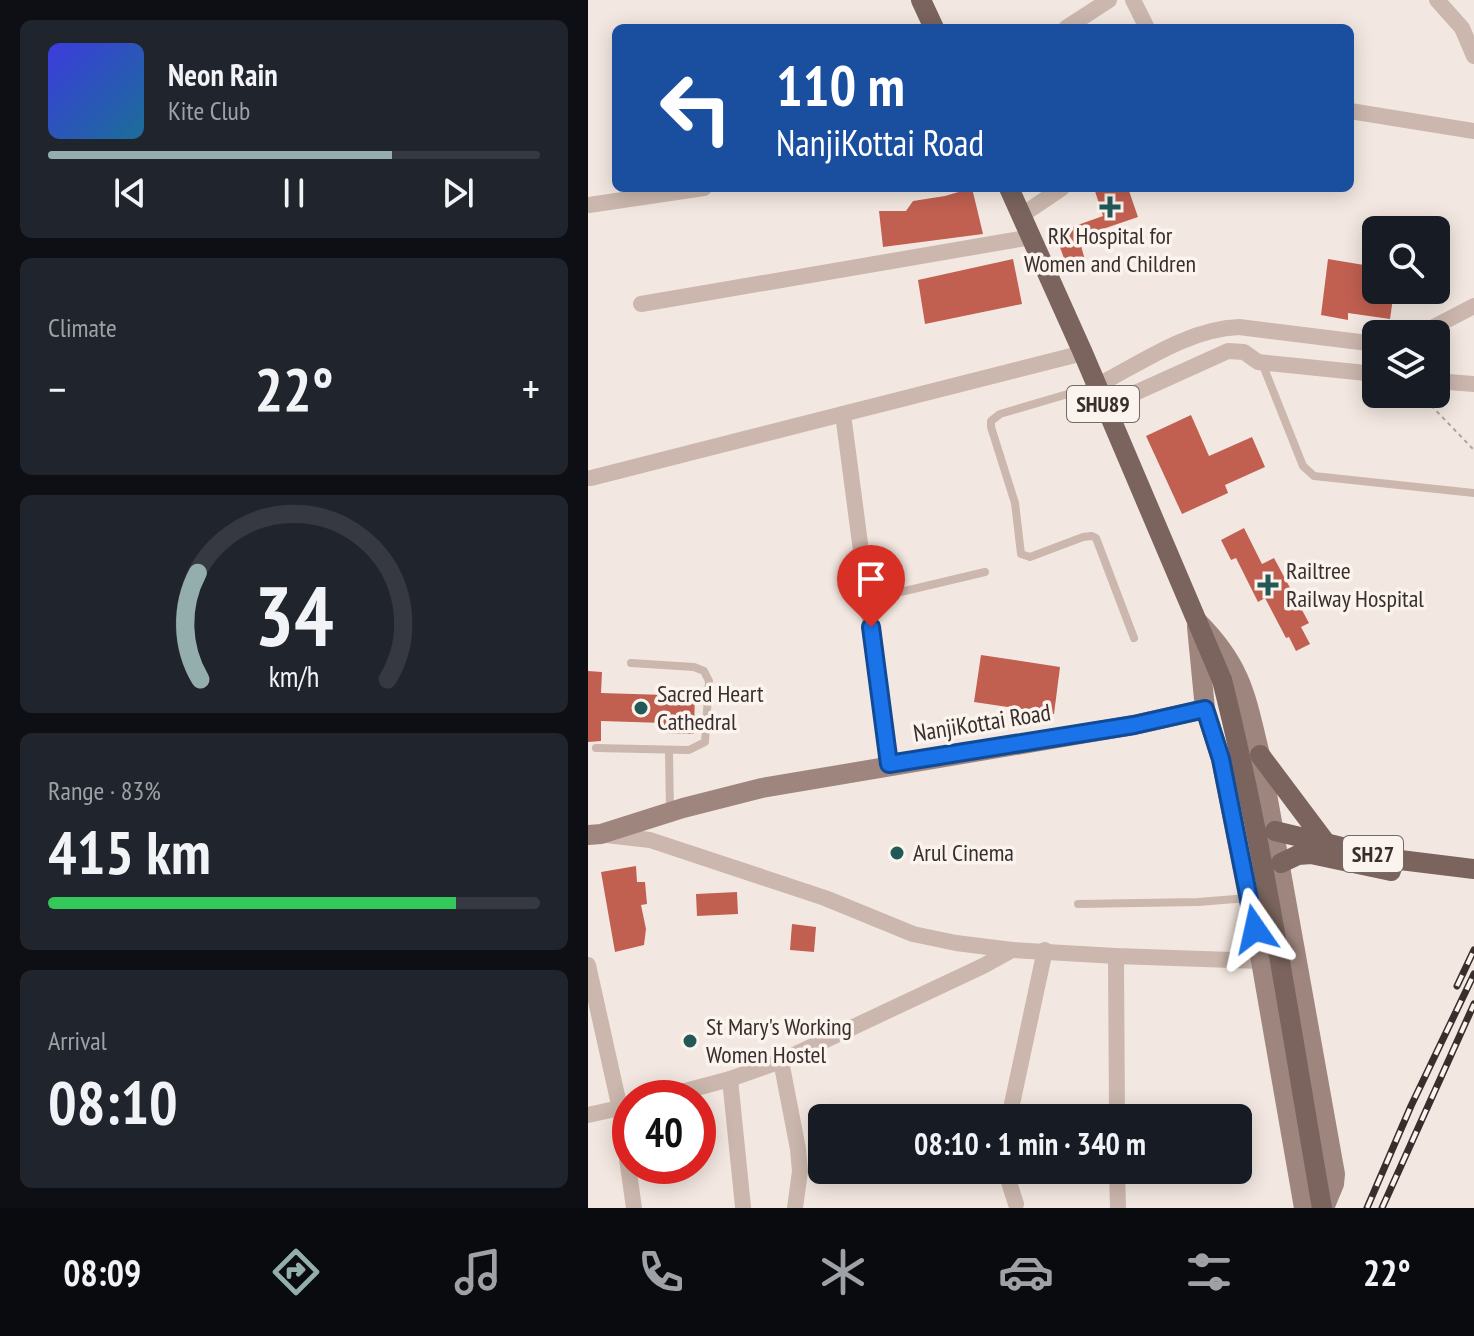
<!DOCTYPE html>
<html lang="en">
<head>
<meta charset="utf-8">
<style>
	:root { --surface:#171b24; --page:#20242c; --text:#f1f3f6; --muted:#9ea1a6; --line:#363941; --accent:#94aeae }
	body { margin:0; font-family:"PT Sans Narrow",sans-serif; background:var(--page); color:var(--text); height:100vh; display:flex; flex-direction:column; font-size:30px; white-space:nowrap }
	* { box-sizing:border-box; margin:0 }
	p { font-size:26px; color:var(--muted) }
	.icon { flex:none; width:44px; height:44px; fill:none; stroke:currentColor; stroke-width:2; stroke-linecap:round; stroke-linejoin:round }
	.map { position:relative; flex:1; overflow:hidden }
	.details { display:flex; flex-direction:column; gap:20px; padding:20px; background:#0d0f14; width:588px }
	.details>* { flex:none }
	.banner { position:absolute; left:24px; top:24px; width:742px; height:168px; border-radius:12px; box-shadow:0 4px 20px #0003; background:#1a4fa0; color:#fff; overflow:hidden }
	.tools { position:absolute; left:774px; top:216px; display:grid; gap:16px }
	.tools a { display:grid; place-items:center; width:88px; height:88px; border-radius:12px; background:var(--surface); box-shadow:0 4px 20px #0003; font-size:40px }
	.speed { position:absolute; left:24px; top:1080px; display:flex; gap:16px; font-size:40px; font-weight:700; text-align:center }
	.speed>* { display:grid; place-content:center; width:104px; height:104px; border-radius:50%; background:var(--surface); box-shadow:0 4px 20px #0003; line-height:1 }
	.speed .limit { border:12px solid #d22; background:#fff; color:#111 }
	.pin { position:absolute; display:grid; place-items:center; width:68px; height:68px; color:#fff; margin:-82px -34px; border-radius:50% 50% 50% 0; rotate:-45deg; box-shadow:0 0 8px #0007 }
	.pin .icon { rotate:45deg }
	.me { position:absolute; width:88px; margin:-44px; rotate:349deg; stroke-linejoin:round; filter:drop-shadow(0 0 6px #0008) }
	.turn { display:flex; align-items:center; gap:28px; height:168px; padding:0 32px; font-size:36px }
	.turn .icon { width:104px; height:104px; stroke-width:2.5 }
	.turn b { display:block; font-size:56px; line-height:68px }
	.big { font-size:60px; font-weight:700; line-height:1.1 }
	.details .tile { flex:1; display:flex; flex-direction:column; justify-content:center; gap:12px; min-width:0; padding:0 28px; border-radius:12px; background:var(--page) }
	.details .dial { align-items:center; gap:0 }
	.dial svg { height:208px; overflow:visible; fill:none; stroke:var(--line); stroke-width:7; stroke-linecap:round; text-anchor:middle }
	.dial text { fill:var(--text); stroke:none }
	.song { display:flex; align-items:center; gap:24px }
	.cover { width:96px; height:96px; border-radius:12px; background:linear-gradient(135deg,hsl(240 70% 55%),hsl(200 70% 35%)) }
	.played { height:8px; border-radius:4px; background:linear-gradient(90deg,var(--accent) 70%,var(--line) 70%) }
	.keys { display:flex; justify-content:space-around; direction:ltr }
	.heat { display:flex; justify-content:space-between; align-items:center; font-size:44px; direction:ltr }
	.charge { height:12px; border-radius:6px; background:linear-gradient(90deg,#34c759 83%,var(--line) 0) }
	.trip { position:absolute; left:220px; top:1104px; width:444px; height:80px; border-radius:12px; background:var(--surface); box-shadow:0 4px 20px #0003; font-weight:700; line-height:80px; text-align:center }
	.tab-bar { display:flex; height:128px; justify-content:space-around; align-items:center; background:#090b0e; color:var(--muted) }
	.tab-bar .icon { width:56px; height:56px }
	.tab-bar .active { color:var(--accent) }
	.tab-bar b { font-size:36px; color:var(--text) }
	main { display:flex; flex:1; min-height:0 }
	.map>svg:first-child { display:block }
	.building { fill:#c16051 }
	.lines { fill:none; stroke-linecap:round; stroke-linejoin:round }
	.path { stroke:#b6a197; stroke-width:2; stroke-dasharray:4 4; stroke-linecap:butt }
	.lane { stroke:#cbb7ad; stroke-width:8 }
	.street { stroke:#cbb7ad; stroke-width:16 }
	.secondary { stroke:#9e867e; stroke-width:20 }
	.primary { stroke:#7a645d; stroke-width:20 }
	.rail-casing { stroke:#392e2b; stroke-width:7 }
	.rail { stroke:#faf3ee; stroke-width:4; stroke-dasharray:12; stroke-linecap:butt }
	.primary-bridge { stroke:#7a645d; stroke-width:20 }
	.route-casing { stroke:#114b97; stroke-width:20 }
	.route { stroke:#1a73e8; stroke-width:14 }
	.poi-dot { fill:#225957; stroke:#faf3ee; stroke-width:3 }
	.labels { text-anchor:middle; stroke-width:7; stroke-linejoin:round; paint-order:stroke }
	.shield { fill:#faf3ee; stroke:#736966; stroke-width:2 }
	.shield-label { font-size:22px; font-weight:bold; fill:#392e2b }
	.poi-label { font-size:24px; fill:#392e2b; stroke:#faf3ee; text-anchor:start }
	.street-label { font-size:24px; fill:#392e2b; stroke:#faf3ee }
</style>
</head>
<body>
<main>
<section class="details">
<div class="tile">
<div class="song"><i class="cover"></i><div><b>Neon Rain</b><p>Kite Club</p></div></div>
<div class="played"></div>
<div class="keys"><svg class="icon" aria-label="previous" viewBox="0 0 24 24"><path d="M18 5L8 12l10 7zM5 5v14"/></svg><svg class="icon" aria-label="pause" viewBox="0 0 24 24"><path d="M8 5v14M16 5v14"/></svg><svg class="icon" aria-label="next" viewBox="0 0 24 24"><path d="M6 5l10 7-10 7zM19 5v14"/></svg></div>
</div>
<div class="tile"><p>Climate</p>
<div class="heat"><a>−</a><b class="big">22°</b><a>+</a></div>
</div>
<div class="tile dial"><svg viewBox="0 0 100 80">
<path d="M14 69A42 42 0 1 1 86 69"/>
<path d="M14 69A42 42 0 0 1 13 28" stroke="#94aeae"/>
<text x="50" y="56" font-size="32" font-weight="700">34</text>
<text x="50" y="72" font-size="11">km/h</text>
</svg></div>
<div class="tile"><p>Range · 83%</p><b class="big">415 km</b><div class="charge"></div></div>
<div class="tile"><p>Arrival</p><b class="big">08:10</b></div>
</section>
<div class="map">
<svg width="886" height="1208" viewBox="0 0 886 1208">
	<rect width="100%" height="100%" fill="#f3e8e1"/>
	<g class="building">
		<polygon points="384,188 395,234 295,247 291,211 318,211 325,201 357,196"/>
		<polygon points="506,188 540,188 550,217 506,232 507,235 492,242 497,260 479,267 467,233 515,216"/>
		<polygon points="425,259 434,304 337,324 330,280"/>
		<polygon points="740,259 788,267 789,295 805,298 802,319 760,313 760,320 733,315"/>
		<polygon points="603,415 621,456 664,437 677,467 637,485 640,493 594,514 558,436"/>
		<polygon points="656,528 674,564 686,558 721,623 713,627 722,644 708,651 701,637 698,638 677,598 670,602 648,558 643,560 633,540"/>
		<polygon points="393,655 472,667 466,714 386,702"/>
		<polygon points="0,671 14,672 13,693 78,695 78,688 107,690 106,734 76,733 76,723 13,721 13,741 0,742"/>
		<polygon points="48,866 49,882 57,882 59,904 53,905 58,929 56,945 27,952 13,872"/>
		<polygon points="149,892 150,914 109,916 108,894"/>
		<polygon points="204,924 228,927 226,952 202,950"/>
	</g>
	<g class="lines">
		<polyline class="path" points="832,394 886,450"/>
		<g class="lane">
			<polyline points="674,363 715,466 726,476 886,493"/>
			<polyline points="507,386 412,414 403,421 403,427 427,503 433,554 442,557 495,537 504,536 508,538 546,638"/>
			<polyline points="279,600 397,572"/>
			<polyline points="8,748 101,750 117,742 121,681 116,671 106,667 43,663"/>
			<polyline points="81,751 82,812"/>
			<polyline points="490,904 610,902 660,898"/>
		</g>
		<g class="street">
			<polyline points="545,0 559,28"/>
			<polyline points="849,0 874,28 886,56"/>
			<polyline points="478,28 521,0"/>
			<polyline points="762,111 886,131"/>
			<polyline points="1,205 116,188"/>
			<polyline points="434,215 474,188"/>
			<polyline points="53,304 444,237"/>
			<polyline points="832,334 886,306"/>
			<polyline points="848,381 886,384"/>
			<path d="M508,386C553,363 600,329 651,327L788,344"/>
			<polyline points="516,407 640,351 656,352 670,362 788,374"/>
			<polyline points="255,414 301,764"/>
			<polyline points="3,478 495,353"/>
			<polyline points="18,835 62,840 237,898 325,934 368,943 424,950 528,956 673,961 684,959"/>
			<polyline points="528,956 529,1118"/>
			<polyline points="0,965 32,1109 46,1208"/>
			<polyline points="193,1061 210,1149 212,1171 207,1208"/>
			<polyline points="142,1079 155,1207"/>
			<polyline points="71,1098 142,1079 193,1061 395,966 424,950"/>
			<polyline points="0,1115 41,1106"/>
			<polyline points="421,1118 457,950"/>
			<polyline points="417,1170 428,1204"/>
			<polyline points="529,1170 530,1208"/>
		</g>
		<g class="secondary">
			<path d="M610,622C654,666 658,697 672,755L747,1174L746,1184L736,1208"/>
			<polyline points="609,627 617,709 633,759 673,961 716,1208"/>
			<polyline points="0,835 13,834 95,808 174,788 546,725 617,709"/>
		</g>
		<g class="primary">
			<polyline points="333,0 346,28"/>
			<polyline points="421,188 495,353 634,680"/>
			<polyline points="672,755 738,843"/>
			<polyline points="687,831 804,859 886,869"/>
			<polyline points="693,863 710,855 723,854 803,871"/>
		</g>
		<g class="rail-casing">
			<g id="rail">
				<polyline points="869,986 886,950"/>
				<polyline points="779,1208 823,1106 886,974"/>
				<polyline points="794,1208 886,1004"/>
			</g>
		</g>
		<use href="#rail" class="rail"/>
		<path class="primary-bridge" d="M634,680C678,854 703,1032 734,1208"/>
	</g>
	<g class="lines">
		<g class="route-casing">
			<polyline id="route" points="283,627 301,764 546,725 617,709 633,759 667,929"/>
		</g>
		<use href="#route" class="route"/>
	</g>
	<g class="poi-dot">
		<path d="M518 195h8v8h8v8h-8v8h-8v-8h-8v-8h8z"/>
		<path d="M676 573h8v8h8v8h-8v8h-8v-8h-8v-8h8z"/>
		<circle cx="53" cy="708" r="8"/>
		<circle cx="309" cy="853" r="8"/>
		<circle cx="102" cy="1041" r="8"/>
	</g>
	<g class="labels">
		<g class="shield">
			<rect x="479" y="386" width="72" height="36" rx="6"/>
			<rect x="755" y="836" width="60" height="36" rx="6"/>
		</g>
		<g class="shield-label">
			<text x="515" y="412">SHU89</text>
			<text x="785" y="862">SH27</text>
		</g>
		<g class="poi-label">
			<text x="522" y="244" text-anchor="middle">RK Hospital for<tspan x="522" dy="28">Women and Children</tspan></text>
			<text x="698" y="579">Railtree<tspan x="698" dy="28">Railway Hospital</tspan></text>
			<text x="69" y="702">Sacred Heart<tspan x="69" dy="28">Cathedral</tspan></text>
			<text x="325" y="861">Arul Cinema</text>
			<text x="118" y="1035">St Mary's Working<tspan x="118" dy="28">Women Hostel</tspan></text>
		</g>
		<g class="street-label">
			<text transform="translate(394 723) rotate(-9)" y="8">NanjiKottai Road</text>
		</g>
	</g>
</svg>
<div class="tools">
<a><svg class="icon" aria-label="search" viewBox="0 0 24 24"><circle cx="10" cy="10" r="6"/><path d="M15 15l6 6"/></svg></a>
<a><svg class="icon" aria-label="layers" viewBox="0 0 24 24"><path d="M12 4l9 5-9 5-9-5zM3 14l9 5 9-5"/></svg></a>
</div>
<div class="speed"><div class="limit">40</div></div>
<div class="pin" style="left:283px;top:627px;background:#d93025"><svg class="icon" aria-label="arrive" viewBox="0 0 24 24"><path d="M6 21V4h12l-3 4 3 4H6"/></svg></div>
<svg class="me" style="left:667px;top:929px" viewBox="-20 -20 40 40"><path d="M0-17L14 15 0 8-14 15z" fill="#1a73e8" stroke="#fff" stroke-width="4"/></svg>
<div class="trip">08:10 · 1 min · 340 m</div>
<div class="banner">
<div class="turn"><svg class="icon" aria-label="left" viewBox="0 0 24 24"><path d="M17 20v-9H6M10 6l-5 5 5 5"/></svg><div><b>110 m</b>NanjiKottai Road</div></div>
</div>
</div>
</main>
<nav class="tab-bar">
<b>08:09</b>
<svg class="icon active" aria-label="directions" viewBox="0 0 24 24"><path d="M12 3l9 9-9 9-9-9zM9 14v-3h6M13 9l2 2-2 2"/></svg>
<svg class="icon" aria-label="music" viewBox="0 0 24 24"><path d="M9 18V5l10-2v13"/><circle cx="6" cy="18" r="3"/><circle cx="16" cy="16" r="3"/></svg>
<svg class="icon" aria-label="phone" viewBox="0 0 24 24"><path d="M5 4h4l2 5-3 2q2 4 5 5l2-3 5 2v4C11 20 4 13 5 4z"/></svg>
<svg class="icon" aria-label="climate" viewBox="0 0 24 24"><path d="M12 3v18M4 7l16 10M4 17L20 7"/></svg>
<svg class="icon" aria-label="car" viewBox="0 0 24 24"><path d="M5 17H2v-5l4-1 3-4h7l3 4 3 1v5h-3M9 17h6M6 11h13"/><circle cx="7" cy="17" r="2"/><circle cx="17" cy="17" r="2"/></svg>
<svg class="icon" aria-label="filters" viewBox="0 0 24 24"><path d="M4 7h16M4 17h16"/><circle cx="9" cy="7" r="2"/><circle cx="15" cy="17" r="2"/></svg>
<b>22°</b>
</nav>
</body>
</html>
